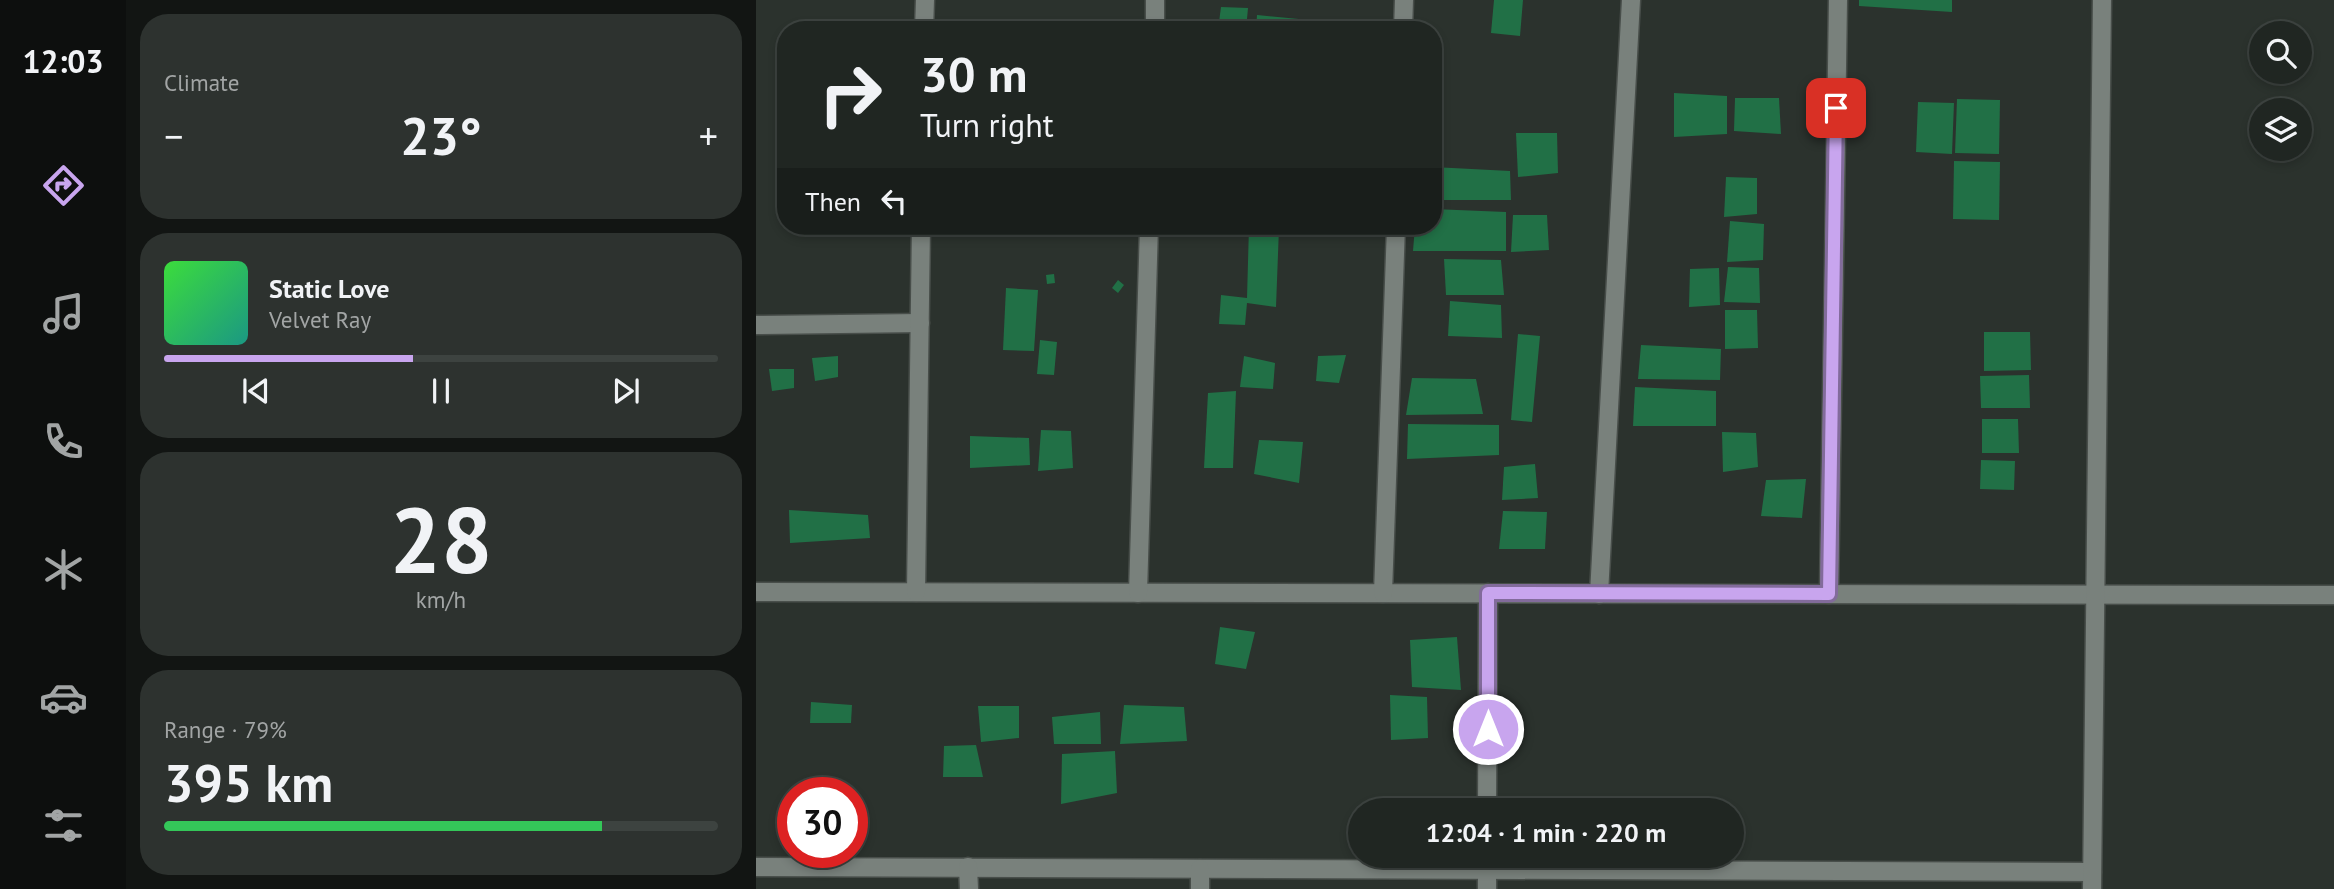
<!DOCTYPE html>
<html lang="en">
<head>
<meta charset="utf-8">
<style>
	:root { --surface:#202622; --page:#2d322f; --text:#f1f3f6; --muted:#a2a5a5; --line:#3d4340; --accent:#c8a5ee }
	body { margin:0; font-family:"PT Sans",sans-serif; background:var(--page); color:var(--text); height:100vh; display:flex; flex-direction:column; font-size:26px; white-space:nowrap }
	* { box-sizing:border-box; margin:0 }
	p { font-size:23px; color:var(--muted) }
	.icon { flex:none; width:38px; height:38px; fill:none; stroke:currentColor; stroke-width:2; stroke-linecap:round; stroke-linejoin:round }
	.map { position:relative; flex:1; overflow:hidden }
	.drawer { display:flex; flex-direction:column; gap:14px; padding:14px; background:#121513; width:630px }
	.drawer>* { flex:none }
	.hud { position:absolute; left:21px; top:21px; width:665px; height:214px; border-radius:28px; box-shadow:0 4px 10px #0003,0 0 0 2px var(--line); background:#202622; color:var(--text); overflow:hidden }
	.tools { position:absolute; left:1493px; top:21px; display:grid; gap:14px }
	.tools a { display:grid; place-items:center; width:63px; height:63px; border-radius:50%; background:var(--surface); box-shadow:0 4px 10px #0003,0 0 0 2px var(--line); font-size:35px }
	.speed { position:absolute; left:21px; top:777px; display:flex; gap:14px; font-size:35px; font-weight:700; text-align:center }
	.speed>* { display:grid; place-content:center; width:91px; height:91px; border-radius:50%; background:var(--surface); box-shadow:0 4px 10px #0003,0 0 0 2px var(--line); line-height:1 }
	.speed .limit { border:10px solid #d22; background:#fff; color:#111 }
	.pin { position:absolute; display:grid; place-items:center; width:60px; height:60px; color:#fff; margin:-30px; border-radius:14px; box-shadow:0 4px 10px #0006 }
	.me { position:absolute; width:77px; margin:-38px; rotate:0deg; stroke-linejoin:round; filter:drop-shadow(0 0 5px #0008) }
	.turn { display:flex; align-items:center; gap:24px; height:147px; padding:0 28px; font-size:32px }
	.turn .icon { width:91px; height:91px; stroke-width:2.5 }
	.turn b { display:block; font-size:49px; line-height:60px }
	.then { display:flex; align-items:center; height:66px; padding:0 28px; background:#0003; gap:14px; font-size:26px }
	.big { font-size:52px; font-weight:700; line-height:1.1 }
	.drawer .card { flex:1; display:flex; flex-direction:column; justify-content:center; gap:10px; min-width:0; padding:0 24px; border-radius:28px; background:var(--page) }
	.drawer .dial { align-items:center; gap:0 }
	.dial b { font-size:91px; line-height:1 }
	.song { display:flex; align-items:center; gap:21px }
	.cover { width:84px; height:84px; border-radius:10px; background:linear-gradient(135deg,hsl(120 70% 55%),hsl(170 70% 35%)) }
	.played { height:7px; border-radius:4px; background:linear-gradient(90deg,var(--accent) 45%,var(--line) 45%) }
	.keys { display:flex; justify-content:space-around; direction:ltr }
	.heat { display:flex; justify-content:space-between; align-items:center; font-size:38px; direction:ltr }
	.charge { height:10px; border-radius:5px; background:linear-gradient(90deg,#34c759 79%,var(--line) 0) }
	.trip { position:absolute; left:592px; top:798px; width:396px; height:70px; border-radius:35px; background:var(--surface); box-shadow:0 4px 10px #0003,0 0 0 2px var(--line); font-weight:700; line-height:70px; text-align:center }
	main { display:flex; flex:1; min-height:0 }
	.tabs { display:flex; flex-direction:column; width:126px; justify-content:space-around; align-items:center; background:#0d0f0e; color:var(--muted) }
	.tabs .icon { width:49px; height:49px }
	.tabs .active { color:var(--accent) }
	.tabs b { font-size:32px; color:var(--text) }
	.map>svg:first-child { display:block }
	.building { fill:#217046 }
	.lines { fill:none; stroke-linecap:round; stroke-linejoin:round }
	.minor-casing { stroke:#484e4a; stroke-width:21 }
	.minor { stroke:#79817c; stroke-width:18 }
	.route-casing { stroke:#826b9b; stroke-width:18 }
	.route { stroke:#c8a5ee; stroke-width:12 }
</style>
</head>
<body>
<main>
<nav class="tabs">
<b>12:03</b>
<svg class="icon active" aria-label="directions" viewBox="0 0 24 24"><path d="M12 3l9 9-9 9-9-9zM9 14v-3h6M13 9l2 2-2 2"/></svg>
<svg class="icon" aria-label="music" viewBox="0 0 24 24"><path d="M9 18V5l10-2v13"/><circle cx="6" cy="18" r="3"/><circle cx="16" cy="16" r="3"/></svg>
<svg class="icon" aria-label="phone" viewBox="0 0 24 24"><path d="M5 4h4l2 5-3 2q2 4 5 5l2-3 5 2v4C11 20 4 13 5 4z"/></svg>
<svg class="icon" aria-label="climate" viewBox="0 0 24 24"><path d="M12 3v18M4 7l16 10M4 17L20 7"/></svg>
<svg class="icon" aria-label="car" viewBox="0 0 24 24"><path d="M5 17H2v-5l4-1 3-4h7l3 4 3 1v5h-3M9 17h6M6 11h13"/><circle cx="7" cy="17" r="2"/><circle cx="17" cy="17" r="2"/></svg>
<svg class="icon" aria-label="filters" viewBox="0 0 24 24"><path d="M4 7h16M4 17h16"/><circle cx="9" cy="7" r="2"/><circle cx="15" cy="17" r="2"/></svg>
</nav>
<section class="drawer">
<div class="card"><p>Climate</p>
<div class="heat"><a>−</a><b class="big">23°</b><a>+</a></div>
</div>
<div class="card">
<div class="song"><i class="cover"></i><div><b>Static Love</b><p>Velvet Ray</p></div></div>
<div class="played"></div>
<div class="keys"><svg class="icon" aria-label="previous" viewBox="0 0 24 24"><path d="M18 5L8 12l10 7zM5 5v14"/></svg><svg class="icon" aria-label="pause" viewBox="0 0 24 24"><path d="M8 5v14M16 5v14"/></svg><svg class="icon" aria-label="next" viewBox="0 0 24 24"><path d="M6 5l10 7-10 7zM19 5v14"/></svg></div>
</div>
<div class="card dial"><b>28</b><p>km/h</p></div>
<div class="card"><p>Range · 79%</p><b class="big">395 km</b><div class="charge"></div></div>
</section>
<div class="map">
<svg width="1578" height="889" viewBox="0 0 1578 889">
	<rect width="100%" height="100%" fill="#2b322d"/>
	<g class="building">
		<polygon points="738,0 767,0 764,36 735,33"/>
		<polygon points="1103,0 1196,0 1196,12 1103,6"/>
		<polygon points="465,7 492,8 490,30 462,30"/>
		<polygon points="501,15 595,24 595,30 500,30"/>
		<polygon points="918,93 971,96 971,134 918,137"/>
		<polygon points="979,98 1023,98 1025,134 978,131"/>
		<polygon points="1201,99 1244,100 1243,154 1199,153"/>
		<polygon points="1162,102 1198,103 1196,154 1160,152"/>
		<polygon points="760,133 801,133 802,173 762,177"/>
		<polygon points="1198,161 1244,162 1243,220 1197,219"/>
		<polygon points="677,167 754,171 755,200 677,200"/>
		<polygon points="970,177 1001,178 1001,214 968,217"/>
		<polygon points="677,209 750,212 750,251 657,251 659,226 677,226"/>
		<polygon points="757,215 791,215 793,250 755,252"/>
		<polygon points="974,221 1008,224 1007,260 971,262"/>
		<polygon points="341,226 362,226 362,231 351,231 350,237 341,236"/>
		<polygon points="493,226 523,228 520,307 491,303 489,325 463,324 465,295 491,298"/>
		<polygon points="688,259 745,260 748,295 690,295"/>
		<polygon points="972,267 1003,268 1004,303 968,302"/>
		<polygon points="963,268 964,305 933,307 934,269"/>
		<polygon points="298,274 299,283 291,284 290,275"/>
		<polygon points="362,280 368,285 362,293 356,288"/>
		<polygon points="250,288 282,290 278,351 247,350"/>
		<polygon points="694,301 745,305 746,338 692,336"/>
		<polygon points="969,310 1001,310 1002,348 969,349"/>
		<polygon points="1228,332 1274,332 1275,370 1228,371"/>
		<polygon points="762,334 784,336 776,422 755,420"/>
		<polygon points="284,340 301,342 298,375 281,374"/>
		<polygon points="885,345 965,349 964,380 882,379"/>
		<polygon points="590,355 583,383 560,381 562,356"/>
		<polygon points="82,356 82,377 59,381 56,358"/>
		<polygon points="488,356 519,363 517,389 484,387"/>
		<polygon points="13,369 38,369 38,388 16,391"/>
		<polygon points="1273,375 1274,408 1225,408 1224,376"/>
		<polygon points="656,378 720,379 727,414 650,415"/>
		<polygon points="879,387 960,391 960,426 877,426"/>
		<polygon points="480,391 477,468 448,468 452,393"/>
		<polygon points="1226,419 1262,419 1263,453 1226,453"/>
		<polygon points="652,424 743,425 743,455 651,459"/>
		<polygon points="285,430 315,431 317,468 282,471"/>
		<polygon points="966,432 1000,433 1002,467 967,472"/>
		<polygon points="214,436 273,438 274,465 214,468"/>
		<polygon points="503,440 547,442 543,483 498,474"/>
		<polygon points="1225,460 1259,461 1258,490 1224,489"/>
		<polygon points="779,464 782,498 746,500 748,467"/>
		<polygon points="1050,479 1046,518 1005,516 1010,480"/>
		<polygon points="33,510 112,515 114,538 34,543"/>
		<polygon points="747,511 791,512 789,549 743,549"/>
		<polygon points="464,627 499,632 490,669 459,664"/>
		<polygon points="701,637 705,690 656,687 654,640"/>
		<polygon points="634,695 671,697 672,738 635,740"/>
		<polygon points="55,702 96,705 95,723 54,723"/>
		<polygon points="368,705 428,707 431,741 364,744"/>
		<polygon points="222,706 263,706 263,738 225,742"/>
		<polygon points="344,712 345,744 298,744 296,717"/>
		<polygon points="220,745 227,777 187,777 188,746"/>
		<polygon points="359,751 361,793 305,804 306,754"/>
	</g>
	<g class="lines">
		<g class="minor-casing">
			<g id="minor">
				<polyline points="168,30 169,0"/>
				<polyline points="399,30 399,0"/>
				<polyline points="647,30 648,0"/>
				<polyline points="0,325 164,323"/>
				<polyline points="0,592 1578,595"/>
				<polyline points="160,592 165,226"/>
				<polyline points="382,593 393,226"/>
				<polyline points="627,593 640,226"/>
				<polyline points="843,594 875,0"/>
				<polyline points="1073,594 1082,0"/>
				<polyline points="731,810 732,593"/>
				<polyline points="0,867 1336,872"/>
				<polyline points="212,867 213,889"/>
				<polyline points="444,869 444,889"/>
				<polyline points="731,889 731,856"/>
				<polyline points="1336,889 1346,0"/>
			</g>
		</g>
		<use href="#minor" class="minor"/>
	</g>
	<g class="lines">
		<g class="route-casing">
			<polyline id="route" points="732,729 732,593 1073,594 1080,108"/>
		</g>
		<use href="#route" class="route"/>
	</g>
</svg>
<div class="tools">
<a><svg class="icon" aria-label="search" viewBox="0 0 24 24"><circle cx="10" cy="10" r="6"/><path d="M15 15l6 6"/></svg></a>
<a><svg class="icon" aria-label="layers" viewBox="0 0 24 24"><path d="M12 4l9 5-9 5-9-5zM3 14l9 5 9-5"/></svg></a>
</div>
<div class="speed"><div class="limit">30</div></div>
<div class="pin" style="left:1080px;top:108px;background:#d93025"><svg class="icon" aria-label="arrive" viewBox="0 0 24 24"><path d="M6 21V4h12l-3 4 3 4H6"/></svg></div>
<svg class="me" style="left:732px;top:729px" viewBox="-20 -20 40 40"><circle r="17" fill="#c8a5ee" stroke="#fff" stroke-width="3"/><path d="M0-11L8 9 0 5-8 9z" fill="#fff"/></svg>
<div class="trip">12:04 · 1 min · 220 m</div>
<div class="hud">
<div class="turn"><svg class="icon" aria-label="right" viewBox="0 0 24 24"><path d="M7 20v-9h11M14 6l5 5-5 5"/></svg><div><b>30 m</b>Turn right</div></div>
<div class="then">Then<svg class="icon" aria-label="left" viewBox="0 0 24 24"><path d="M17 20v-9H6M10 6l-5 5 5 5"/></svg></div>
</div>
</div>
</main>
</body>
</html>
